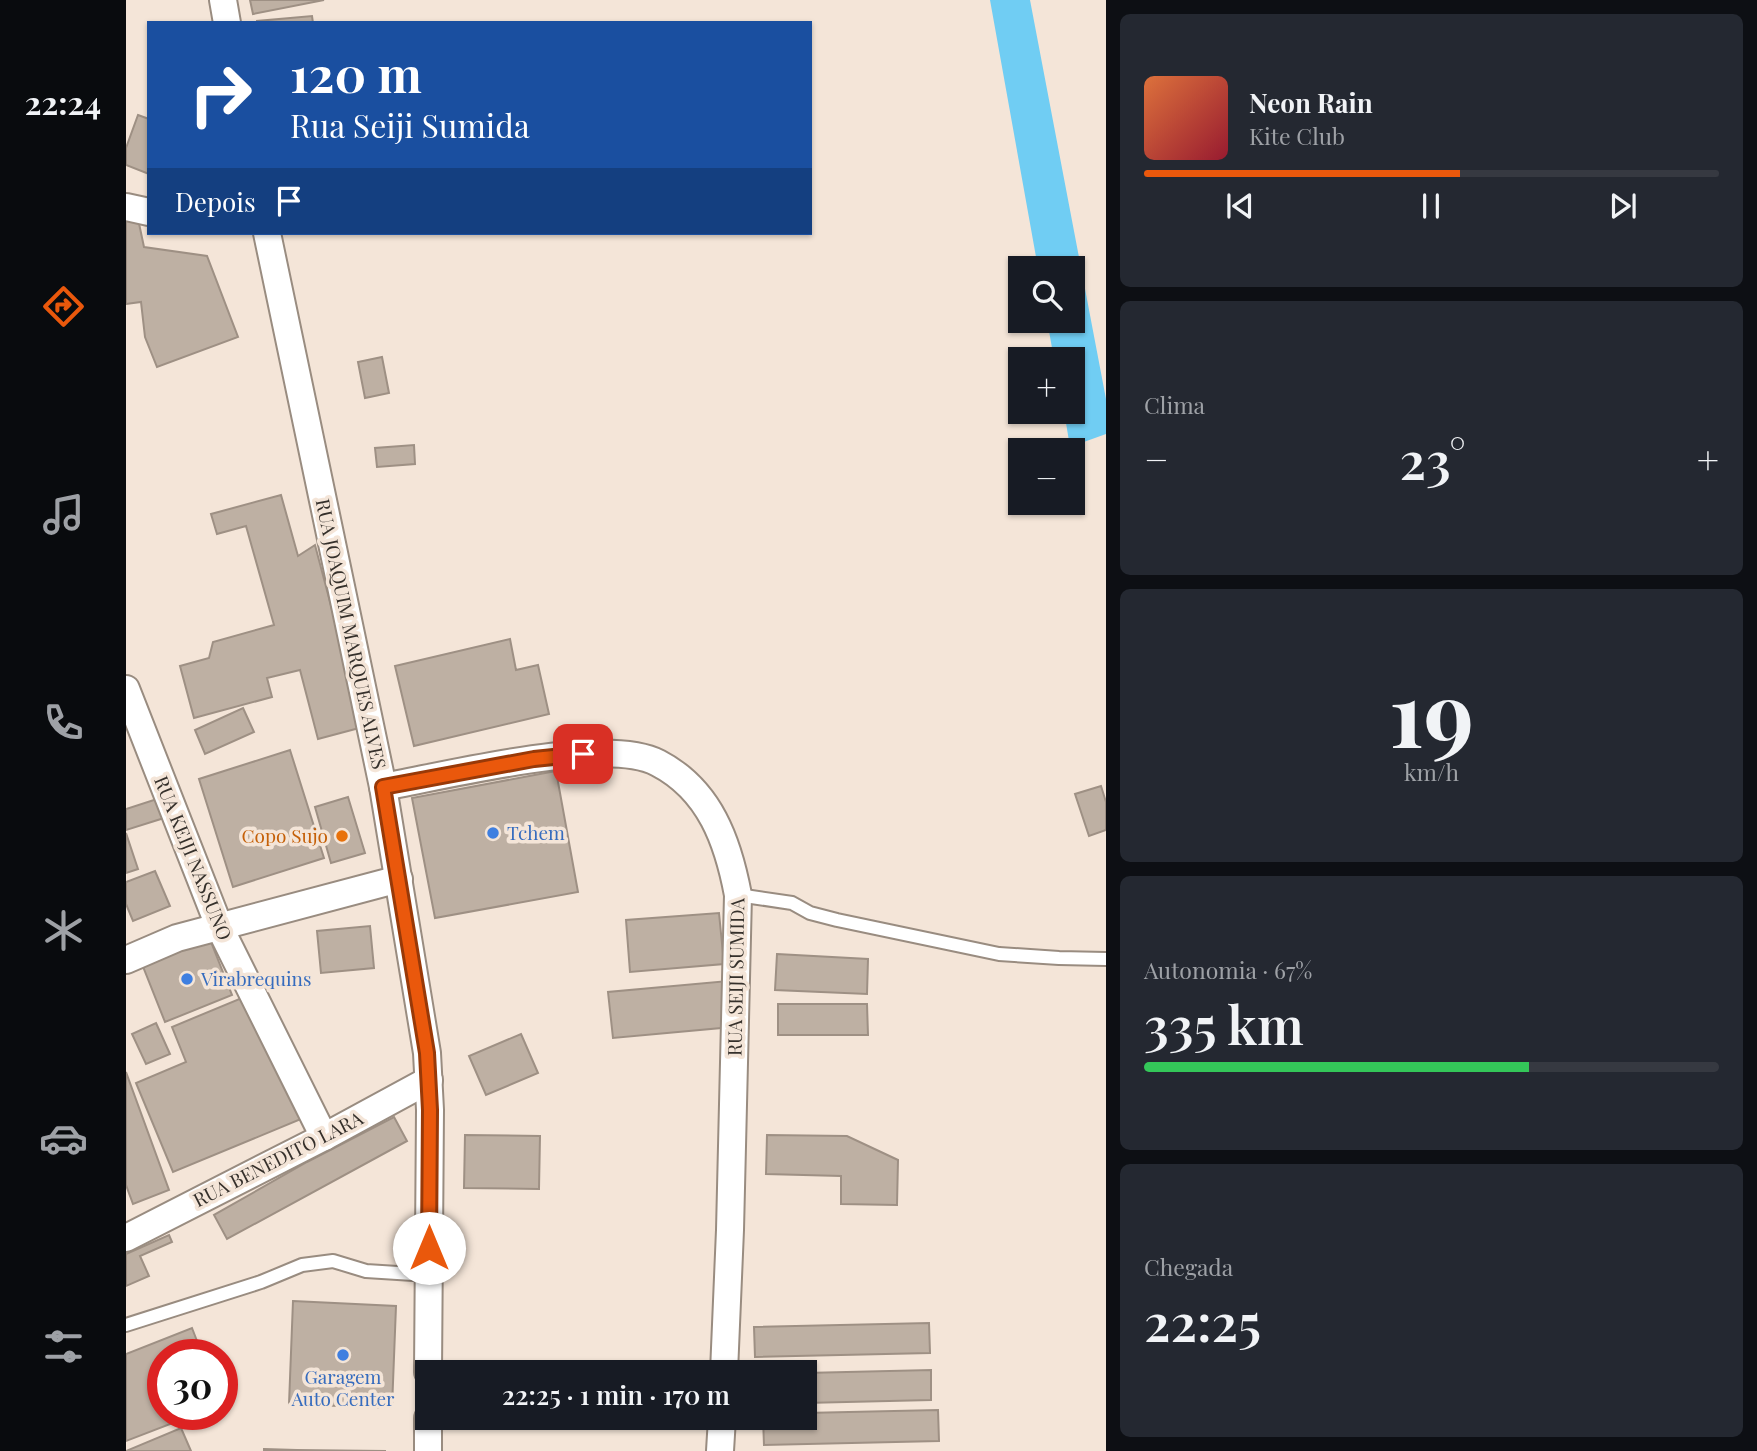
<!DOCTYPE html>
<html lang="pt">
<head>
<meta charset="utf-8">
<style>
	:root { --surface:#171b24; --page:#242831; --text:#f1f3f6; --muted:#9ea1a6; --line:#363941; --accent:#ea580c }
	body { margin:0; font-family:"Playfair Display",serif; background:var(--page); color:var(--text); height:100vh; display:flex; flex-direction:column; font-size:26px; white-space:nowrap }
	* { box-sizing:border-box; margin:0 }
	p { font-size:23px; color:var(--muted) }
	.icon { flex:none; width:38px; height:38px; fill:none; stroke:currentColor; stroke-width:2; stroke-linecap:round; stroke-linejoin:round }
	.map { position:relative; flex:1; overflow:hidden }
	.panel { display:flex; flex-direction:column; gap:14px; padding:14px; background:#0d0f14; width:651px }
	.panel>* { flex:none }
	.guide { position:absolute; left:21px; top:21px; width:665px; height:214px; border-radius:0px; box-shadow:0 2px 5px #0004; background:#1a4fa0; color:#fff; overflow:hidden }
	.buttons { position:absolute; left:882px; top:256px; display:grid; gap:14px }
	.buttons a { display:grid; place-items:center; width:77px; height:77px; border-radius:0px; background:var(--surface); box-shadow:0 2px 5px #0004; font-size:35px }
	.speed { position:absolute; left:21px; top:1339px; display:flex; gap:14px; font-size:35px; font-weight:700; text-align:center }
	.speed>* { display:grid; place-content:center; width:91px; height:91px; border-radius:50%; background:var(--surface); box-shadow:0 2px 5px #0004; line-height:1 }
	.speed .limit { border:10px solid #d22; background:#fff; color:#111 }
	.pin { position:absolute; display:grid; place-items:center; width:60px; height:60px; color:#fff; margin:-30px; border-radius:14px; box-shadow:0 4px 10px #0006 }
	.me { position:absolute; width:77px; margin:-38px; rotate:0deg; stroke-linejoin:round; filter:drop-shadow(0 0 5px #0008) }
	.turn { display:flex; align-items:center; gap:24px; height:147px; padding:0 28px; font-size:32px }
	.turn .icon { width:91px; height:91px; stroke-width:2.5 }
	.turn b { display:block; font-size:49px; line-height:60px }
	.then { display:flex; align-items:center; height:66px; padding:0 28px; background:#0003; gap:14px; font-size:26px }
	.big { font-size:52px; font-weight:600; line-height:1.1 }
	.panel .widget { flex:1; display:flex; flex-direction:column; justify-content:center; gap:10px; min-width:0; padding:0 24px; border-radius:10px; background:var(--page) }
	.panel .dial { align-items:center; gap:0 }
	.dial b { font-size:91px; line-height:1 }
	.song { display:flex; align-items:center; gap:21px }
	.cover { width:84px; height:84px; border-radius:10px; background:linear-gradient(135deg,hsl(20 70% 55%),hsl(350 70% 35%)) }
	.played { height:7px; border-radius:4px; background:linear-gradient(90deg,var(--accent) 55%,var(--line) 55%) }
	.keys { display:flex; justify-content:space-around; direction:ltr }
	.heat { display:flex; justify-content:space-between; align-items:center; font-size:38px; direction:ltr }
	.charge { height:10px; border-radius:5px; background:linear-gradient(90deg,#34c759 67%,var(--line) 0) }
	.trip { position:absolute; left:289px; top:1360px; width:402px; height:70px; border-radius:0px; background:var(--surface); box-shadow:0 2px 5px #0004; font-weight:600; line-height:70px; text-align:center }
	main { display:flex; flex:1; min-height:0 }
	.dock { display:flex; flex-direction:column; width:126px; justify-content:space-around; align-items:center; background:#090b0e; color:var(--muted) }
	.dock .icon { width:49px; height:49px }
	.dock .on { color:var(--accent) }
	.dock b { font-size:32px; color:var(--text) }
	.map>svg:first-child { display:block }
	.water { fill:#70cdf3 }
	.building { fill:#beb0a3; stroke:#9e9084; stroke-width:2 }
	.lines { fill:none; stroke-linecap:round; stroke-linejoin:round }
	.service-casing { stroke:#998c80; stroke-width:16 }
	.minor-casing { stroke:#998c80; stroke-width:30 }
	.service { stroke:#fff; stroke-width:12 }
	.minor { stroke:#fff; stroke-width:26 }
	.route-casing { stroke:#983908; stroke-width:18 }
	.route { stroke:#ea580c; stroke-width:12 }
	.shop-dot { fill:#3f7fe0; stroke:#f4e5d8; stroke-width:2.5 }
	.food-dot { fill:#e8710a; stroke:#f4e5d8; stroke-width:2.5 }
	.labels { text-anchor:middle; stroke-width:7; stroke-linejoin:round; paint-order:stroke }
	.street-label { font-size:19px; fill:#35302b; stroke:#f4e5d8 }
	.shop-label { font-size:19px; fill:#366cbe; stroke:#f4e5d8; text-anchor:start }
	.food-label { font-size:19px; fill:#c56008; stroke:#f4e5d8; text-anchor:end }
</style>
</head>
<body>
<main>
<nav class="dock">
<b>22:24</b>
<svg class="icon on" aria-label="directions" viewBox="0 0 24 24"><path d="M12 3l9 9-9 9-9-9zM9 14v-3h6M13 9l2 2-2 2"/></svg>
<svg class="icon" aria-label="music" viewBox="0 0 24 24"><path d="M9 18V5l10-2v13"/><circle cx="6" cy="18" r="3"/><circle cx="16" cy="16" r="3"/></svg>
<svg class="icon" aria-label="phone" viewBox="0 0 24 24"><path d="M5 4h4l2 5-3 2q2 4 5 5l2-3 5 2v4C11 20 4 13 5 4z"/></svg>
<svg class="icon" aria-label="climate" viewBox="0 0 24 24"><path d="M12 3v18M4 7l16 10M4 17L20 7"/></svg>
<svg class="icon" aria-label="car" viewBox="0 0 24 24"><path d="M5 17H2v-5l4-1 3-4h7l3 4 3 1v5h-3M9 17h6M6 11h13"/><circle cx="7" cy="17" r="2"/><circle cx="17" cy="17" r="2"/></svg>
<svg class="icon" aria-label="filters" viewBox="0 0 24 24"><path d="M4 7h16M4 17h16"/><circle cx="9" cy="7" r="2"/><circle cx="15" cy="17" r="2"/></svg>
</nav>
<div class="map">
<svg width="980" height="1451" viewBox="0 0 980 1451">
	<rect width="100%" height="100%" fill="#f4e5d8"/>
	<polygon class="water" points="864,0 904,0 980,399 980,434 944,447 938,411 947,411 947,359 928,359 921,320 947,320 947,268 912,268"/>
	<g class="building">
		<polygon points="124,0 198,0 127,14"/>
		<polygon points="186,16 187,23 131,23 131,21"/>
		<polygon points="12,115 23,119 23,174 0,165 0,148"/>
		<polygon points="0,213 11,214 18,247 81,256 112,337 31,367 19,337 15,302 0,304"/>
		<polygon points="256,357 263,393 239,398 232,362"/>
		<polygon points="288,445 289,464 251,467 249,448"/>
		<polygon points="155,495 172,556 189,545 237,727 192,739 174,670 141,678 146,697 68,718 54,666 83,658 87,642 148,625 120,526 91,534 85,514"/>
		<polygon points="384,639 390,670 412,665 423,714 288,746 269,666"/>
		<polygon points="117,708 128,732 79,754 69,730"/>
		<polygon points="164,750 198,858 107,887 73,779"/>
		<polygon points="430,771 452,892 309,918 286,798"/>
		<polygon points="975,786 980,802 980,830 963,836 949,794"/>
		<polygon points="222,797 239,853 205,863 189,807"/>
		<polygon points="31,799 38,818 0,830 0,809"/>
		<polygon points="0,833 12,869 0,873"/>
		<polygon points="29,871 44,906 7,921 0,904 0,882"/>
		<polygon points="593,913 598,964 504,972 500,920"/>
		<polygon points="244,926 248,968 195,973 191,931"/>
		<polygon points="83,937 106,995 39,1022 16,964"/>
		<polygon points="651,954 742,959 741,994 649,990"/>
		<polygon points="602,981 606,1027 487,1038 482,992"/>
		<polygon points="123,995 175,1119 47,1172 10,1083 60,1062 46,1027"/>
		<polygon points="652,1004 741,1004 742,1035 652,1035"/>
		<polygon points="30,1023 44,1054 20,1064 6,1034"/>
		<polygon points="395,1034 412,1073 360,1095 343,1056"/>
		<polygon points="0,1072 43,1190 7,1204 0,1185"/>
		<polygon points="268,1117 281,1141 101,1239 88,1215 181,1162"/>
		<polygon points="339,1135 414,1136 413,1189 338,1188"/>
		<polygon points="641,1135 721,1136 772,1160 771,1205 715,1204 715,1176 640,1174"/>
		<polygon points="43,1235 46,1242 14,1256 23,1276 0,1286 0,1254"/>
		<polygon points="167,1301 270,1306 266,1408 163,1404"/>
		<polygon points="803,1323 804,1353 629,1357 628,1327"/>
		<polygon points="66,1328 76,1354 37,1354 37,1414 70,1414 0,1441 0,1354"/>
		<polygon points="805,1370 805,1400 679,1403 679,1373"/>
		<polygon points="812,1410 813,1441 638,1445 637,1418 679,1418 679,1413"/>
		<polygon points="55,1428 65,1451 0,1451"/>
		<polygon points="138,1449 171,1450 260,1451 138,1451"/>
	</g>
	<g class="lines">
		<g class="service-casing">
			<g id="service">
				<polyline points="612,895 666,903 684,913 711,920 873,954 933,958 980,959"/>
				<polyline points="0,1325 135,1282 176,1265 207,1261 240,1271 303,1275"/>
			</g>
		</g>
		<g class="minor-casing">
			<g id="minor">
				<polyline points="97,0 101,23"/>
				<polyline points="0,207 23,212"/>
				<polyline points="141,233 257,787 301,1053 304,1110 302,1372"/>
				<polyline points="0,689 93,926 198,1137"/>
				<path d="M257,787C319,776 479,735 532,763C584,790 602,842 612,895L604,1230L598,1372"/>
				<polyline points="0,960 51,938 273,879"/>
				<polyline points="0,1238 198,1137 303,1080"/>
				<polyline points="302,1451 302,1418"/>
				<polyline points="594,1451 596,1418"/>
			</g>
		</g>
		<use href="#service" class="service"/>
		<use href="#minor" class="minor"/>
	</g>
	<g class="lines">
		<g class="route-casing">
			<polyline id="route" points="303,1248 304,1110 301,1053 257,787 408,759 457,754"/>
		</g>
		<use href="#route" class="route"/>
	</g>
	<g class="shop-dot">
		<circle cx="367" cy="833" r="7"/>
		<circle cx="61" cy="979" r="7"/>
		<circle cx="217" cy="1355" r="7"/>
	</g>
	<circle class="food-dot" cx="216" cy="836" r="7"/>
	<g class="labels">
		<g class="street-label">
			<text transform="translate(225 634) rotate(78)" y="7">RUA JOAQUIM MARQUES ALVES</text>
			<text transform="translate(67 858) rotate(68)" y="7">RUA KEIJI NASSUNO</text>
			<text transform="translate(610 977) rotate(-89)" y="7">RUA SEIJI SUMIDA</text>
			<text transform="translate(152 1159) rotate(-27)" y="7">RUA BENEDITO LARA</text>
		</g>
		<g class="shop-label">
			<text x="381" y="840">Tchem</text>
			<text x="75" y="986">Virabrequins</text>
			<text x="217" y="1384" text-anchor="middle">Garagem<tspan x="217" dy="22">Auto Center</tspan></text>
		</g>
		<g class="food-label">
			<text x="202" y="843">Copo Sujo</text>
		</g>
	</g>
</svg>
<div class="buttons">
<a><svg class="icon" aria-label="search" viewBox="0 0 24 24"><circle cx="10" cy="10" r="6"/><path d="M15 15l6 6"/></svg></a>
<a>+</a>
<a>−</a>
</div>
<div class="speed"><div class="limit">30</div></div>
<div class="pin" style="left:457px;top:754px;background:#d93025"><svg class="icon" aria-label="arrive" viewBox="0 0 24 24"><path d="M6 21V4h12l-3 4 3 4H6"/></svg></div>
<svg class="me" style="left:303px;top:1248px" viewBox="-20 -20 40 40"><circle r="19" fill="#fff"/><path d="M0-13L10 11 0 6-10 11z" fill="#ea580c"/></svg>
<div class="trip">22:25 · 1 min · 170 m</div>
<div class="guide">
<div class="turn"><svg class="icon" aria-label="right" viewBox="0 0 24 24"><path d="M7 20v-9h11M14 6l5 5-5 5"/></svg><div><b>120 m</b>Rua Seiji Sumida</div></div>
<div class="then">Depois<svg class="icon" aria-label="arrive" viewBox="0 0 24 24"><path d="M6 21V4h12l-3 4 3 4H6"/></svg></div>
</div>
</div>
<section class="panel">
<div class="widget">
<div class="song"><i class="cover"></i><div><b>Neon Rain</b><p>Kite Club</p></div></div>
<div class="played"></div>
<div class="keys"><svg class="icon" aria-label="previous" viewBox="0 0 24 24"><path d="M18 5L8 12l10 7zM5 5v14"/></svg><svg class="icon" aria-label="pause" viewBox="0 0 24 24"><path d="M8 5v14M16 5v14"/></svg><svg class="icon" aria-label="next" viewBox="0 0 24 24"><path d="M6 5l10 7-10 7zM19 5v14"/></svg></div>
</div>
<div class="widget"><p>Clima</p>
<div class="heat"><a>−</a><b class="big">23°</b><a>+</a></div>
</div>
<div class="widget dial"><b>19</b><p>km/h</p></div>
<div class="widget"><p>Autonomia · 67%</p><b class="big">335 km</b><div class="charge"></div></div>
<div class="widget"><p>Chegada</p><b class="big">22:25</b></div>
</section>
</main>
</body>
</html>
